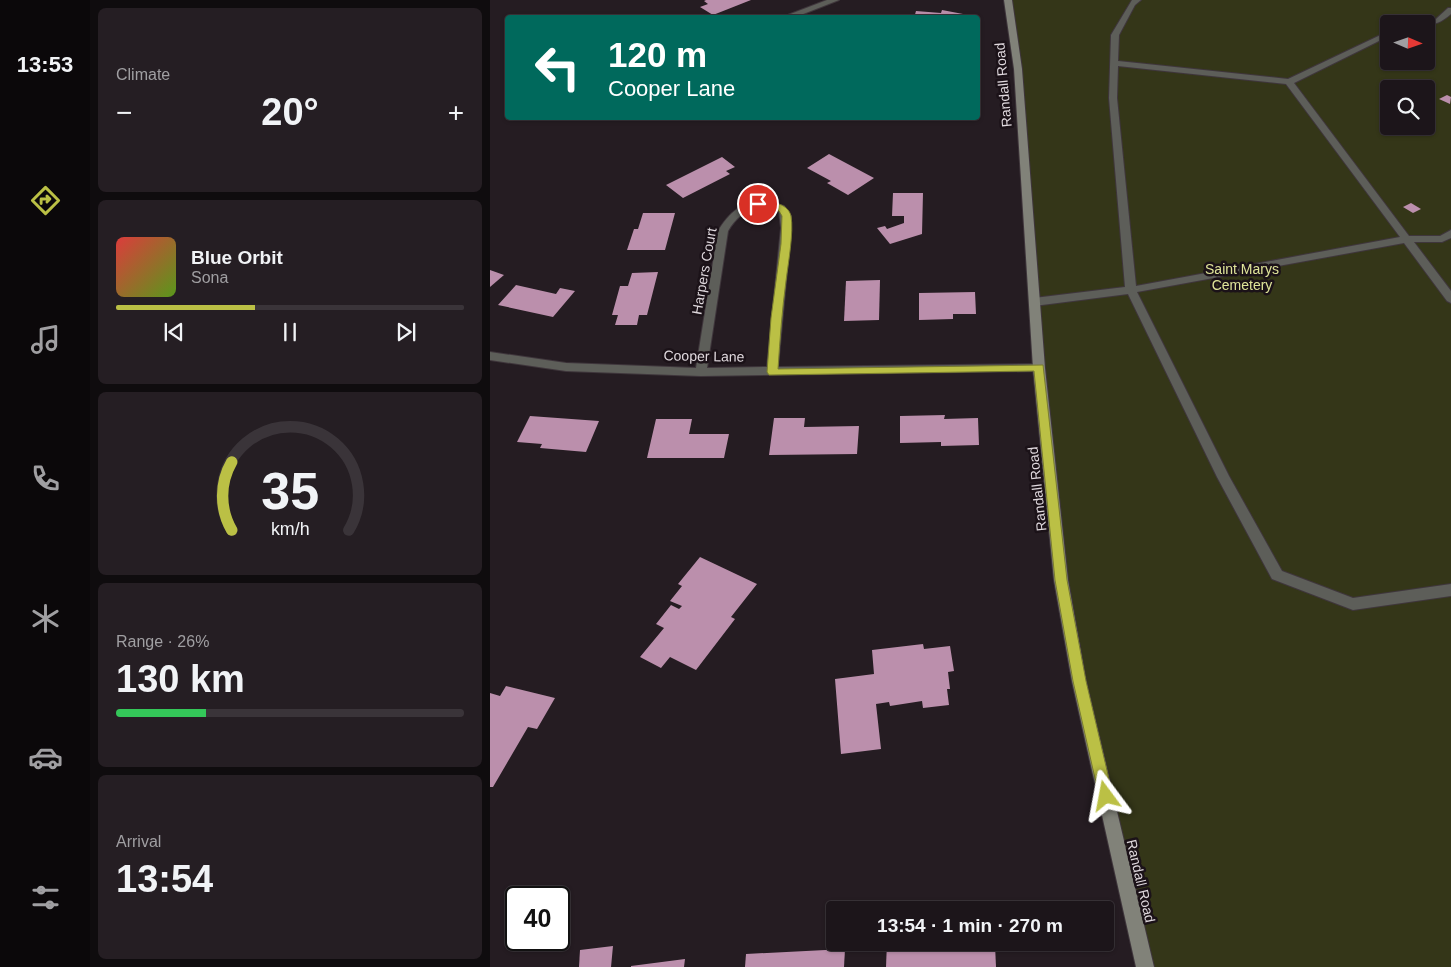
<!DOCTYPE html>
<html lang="en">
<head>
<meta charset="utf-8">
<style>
	:root { --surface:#1c151a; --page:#251e23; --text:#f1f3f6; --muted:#a09fa2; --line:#3a3439; --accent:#bbc045 }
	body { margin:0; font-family:Arial,sans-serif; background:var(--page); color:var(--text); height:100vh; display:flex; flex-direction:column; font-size:19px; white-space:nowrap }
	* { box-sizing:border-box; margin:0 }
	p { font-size:16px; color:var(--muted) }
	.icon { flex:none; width:28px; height:28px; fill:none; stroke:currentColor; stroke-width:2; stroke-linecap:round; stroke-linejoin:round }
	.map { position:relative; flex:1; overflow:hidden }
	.drawer { display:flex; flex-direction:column; gap:8px; padding:8px; background:#0f0c0e; width:400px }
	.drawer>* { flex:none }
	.hud { position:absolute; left:15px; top:15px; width:475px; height:105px; border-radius:5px; box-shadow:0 1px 4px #0004,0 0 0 1px var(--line); background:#00695c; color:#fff; overflow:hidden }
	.needle { width:32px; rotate:92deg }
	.fabs { position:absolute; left:890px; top:15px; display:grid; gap:10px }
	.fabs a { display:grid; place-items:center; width:55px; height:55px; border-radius:5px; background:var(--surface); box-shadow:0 1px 4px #0004,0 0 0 1px var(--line); font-size:25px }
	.speed { position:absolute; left:15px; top:886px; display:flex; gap:10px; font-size:25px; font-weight:700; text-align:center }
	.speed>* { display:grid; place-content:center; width:65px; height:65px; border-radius:50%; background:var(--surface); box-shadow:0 1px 4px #0004,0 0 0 1px var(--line); line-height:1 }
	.speed .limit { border:2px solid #111; border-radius:8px; background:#fff; color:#111 }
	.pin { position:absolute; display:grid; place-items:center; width:42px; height:42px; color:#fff; margin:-21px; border:2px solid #fff; border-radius:50%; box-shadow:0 1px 5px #0007 }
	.me { position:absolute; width:55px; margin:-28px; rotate:347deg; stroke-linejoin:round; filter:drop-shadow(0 0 4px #0008) }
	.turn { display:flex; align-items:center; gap:18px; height:105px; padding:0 20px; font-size:22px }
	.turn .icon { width:65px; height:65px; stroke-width:2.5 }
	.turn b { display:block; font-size:35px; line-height:42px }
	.big { font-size:38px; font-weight:700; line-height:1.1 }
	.drawer .tile { flex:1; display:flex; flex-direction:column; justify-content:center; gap:8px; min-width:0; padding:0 18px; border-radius:8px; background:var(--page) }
	.drawer .dial { align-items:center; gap:0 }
	.dial svg { height:130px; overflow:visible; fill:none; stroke:var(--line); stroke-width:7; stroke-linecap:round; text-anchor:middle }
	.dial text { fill:var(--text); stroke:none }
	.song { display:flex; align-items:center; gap:15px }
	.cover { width:60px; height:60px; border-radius:8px; background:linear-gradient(135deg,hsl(0 70% 55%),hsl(90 70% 35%)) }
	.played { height:5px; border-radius:2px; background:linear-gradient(90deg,var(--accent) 40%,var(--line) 40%) }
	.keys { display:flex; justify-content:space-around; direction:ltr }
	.heat { display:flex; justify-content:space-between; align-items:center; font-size:28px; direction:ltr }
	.charge { height:8px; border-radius:4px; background:linear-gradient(90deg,#34c759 26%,var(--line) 0) }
	.trip { position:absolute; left:336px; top:901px; width:288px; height:50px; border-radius:5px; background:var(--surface); box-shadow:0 1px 4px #0004,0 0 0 1px var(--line); font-weight:700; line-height:50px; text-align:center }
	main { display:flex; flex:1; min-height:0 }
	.dock { display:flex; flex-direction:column; width:90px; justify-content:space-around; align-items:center; background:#0b080a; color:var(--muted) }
	.dock .icon { width:35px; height:35px }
	.dock .selected { color:var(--accent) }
	.dock b { font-size:22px; color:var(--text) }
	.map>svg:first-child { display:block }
	.green { fill:#343618; fill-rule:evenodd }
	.building { fill:#bb8fac }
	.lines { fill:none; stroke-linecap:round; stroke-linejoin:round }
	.lane-casing { stroke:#3f363c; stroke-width:2 }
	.street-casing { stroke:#3f363c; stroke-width:2 }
	.secondary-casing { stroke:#3f363c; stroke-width:2 }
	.lane { fill:#5d5e59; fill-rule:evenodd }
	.street { fill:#5d5e59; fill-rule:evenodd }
	.secondary { fill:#818279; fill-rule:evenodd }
	.route { fill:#bbc045; stroke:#7a7d2d }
	.labels { text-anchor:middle; stroke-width:5; stroke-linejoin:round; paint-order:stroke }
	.street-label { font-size:14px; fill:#dfd8dd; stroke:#1b1218 }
	.park-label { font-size:14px; fill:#dfe499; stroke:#1b1218 }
</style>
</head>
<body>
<main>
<nav class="dock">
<b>13:53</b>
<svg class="icon selected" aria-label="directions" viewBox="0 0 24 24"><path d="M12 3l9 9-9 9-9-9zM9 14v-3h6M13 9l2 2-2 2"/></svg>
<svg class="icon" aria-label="music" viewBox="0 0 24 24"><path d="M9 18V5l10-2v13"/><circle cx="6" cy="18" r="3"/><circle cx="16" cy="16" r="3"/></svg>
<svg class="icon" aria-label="phone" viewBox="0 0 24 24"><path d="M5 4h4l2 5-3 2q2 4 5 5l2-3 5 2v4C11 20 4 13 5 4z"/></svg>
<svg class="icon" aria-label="climate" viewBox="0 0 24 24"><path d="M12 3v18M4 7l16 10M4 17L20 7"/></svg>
<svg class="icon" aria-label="car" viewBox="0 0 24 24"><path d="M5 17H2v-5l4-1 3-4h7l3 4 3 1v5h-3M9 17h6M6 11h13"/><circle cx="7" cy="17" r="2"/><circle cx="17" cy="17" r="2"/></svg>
<svg class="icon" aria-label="filters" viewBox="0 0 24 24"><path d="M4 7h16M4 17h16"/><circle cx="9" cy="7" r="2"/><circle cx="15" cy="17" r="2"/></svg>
</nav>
<section class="drawer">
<div class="tile"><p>Climate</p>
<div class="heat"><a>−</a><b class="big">20°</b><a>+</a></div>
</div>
<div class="tile">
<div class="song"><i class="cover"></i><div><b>Blue Orbit</b><p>Sona</p></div></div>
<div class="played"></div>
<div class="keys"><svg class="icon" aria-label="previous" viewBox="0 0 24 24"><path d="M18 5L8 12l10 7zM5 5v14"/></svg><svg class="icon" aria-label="pause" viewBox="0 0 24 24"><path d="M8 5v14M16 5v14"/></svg><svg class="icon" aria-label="next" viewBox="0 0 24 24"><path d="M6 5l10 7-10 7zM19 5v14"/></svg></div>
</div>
<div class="tile dial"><svg viewBox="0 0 100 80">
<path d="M14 69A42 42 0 1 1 86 69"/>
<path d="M14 69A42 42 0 0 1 14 27" stroke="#bbc045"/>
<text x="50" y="56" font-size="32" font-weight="700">35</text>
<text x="50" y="72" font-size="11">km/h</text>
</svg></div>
<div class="tile"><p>Range · 26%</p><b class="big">130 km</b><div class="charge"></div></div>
<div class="tile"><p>Arrival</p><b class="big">13:54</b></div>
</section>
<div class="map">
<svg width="961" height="967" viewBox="0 0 961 967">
	<rect width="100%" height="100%" fill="#251c22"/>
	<path class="green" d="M518,0H961V967H655L571,580L528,69ZM899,24H936V61H899ZM899,89H936V126H899Z"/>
	<g class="building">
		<polygon points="216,0 261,0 223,15 210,7 218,4 214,1"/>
		<polygon points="452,10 473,14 472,18 424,18 426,11 451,13"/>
		<polygon points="172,14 172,16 194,14 194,18 144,18"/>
		<polygon points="957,95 961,97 960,104 949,99"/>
		<polygon points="339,154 384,178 358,195 337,183 341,181 317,168"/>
		<polygon points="232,157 245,167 236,171 240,174 193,198 176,185"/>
		<polygon points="403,193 433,193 432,234 400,244 387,228 395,226 397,229 414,223 414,216 402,216"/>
		<polygon points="921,203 931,209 923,213 913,207"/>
		<polygon points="153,213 185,213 175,250 137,250 144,229 148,229"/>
		<polygon points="0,270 14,275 0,287"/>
		<polygon points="168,272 157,315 149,315 147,325 125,325 128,315 122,315 130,286 138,286 142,273"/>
		<polygon points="390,280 389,320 354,321 356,281"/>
		<polygon points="26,285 66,294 70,288 85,291 63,317 8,305"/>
		<polygon points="485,292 486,314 463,314 463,319 429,320 429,293"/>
		<polygon points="455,415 454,419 488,418 489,445 451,446 451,442 410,443 410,416"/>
		<polygon points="40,416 109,421 96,452 50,448 52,444 27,442"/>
		<polygon points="284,418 315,418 314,427 369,426 367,454 279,455"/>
		<polygon points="166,419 202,419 199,434 239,434 234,458 157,458"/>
		<polygon points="210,557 267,584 241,617 245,619 206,670 180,657 171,668 150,657 174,628 166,624 181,605 189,609 192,606 180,601 192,586 188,584"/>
		<polygon points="433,644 434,649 460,646 464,671 458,672 460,689 457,689 459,705 433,708 432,701 400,706 399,702 386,704 391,749 351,754 345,679 384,674 382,650"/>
		<polygon points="16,686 65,698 47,729 38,727 3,787 0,787 0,693 10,696"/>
		<polygon points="397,942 505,945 506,967 396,967"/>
		<polygon points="123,946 121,967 89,967 90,950"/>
		<polygon points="355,949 354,967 255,967 256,954"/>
		<polygon points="195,959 194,967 141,967 141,966"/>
	</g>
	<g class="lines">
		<g class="lane-casing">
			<g id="lane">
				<path d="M642,0H651L645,5L629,35L628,61L798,79L899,31V36L804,83L919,236H950L961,230V238L952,242H924L961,291V303L957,301L914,243L647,292L739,476L792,571L863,598L961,584V596L863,610L782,579L727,477L638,294L544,306L539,302L544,298L635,287L619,98L621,35ZM628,66L796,84L910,237L646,286L627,98Z"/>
				<path d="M958,8H961V14C946,27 941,24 924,24L946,19Z"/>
			</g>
		</g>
		<g class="street-casing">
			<g id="street">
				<polygon points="337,0 349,0 303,18 290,18"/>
				<path d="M274,201L294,206L301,216V228L288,367L549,364L553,365L555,368L553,371L211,376L76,371L0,360V352L76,363L206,368L228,231C239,213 252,201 274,201ZM270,207H281L289,211L291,228L277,367L217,368L238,231C245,219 255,209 270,207Z"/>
			</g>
		</g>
		<g class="secondary-casing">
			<polygon id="secondary" points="514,0 522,0 532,69 555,368 578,580 596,681 664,967 646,967 582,681 564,580 543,368 524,69"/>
		</g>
		<use href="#lane" class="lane"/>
		<use href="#street" class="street"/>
		<use href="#secondary" class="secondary"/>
	</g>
	<path class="route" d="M265,202C276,200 298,202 301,216C304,232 298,264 296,281C292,310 290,339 288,369L553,365L577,580L596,681L623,796L621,800L616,802L611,800L609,796L583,681L565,580L544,371L279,375L277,372L281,318L291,244L292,216L289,211L279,207L265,206Z"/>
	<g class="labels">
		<g class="street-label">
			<text transform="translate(513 85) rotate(-95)" y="5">Randall Road</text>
			<text transform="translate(214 271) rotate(-80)" y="5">Harpers Court</text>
			<text transform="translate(214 356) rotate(1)" y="5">Cooper Lane</text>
			<text transform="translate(547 489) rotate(-96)" y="5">Randall Road</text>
			<text transform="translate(651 881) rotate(77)" y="5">Randall Road</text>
		</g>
		<g class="park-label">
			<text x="752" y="274">Saint Marys<tspan x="752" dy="16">Cemetery</tspan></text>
		</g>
	</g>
</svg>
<div class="fabs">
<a><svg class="needle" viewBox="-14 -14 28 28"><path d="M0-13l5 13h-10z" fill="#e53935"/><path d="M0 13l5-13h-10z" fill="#a09fa2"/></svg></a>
<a><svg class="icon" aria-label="search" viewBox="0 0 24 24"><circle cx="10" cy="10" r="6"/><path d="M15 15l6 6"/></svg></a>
</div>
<div class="speed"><div class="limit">40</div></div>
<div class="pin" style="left:268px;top:204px;background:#d93025"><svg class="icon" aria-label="arrive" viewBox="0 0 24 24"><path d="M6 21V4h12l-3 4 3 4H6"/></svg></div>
<svg class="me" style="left:616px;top:796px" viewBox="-20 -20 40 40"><path d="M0-17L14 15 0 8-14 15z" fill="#bbc045" stroke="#fff" stroke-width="4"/></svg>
<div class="trip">13:54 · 1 min · 270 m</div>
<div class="hud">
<div class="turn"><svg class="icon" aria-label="left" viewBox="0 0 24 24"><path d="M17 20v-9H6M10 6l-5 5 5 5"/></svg><div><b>120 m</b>Cooper Lane</div></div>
</div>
</div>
</main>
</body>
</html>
